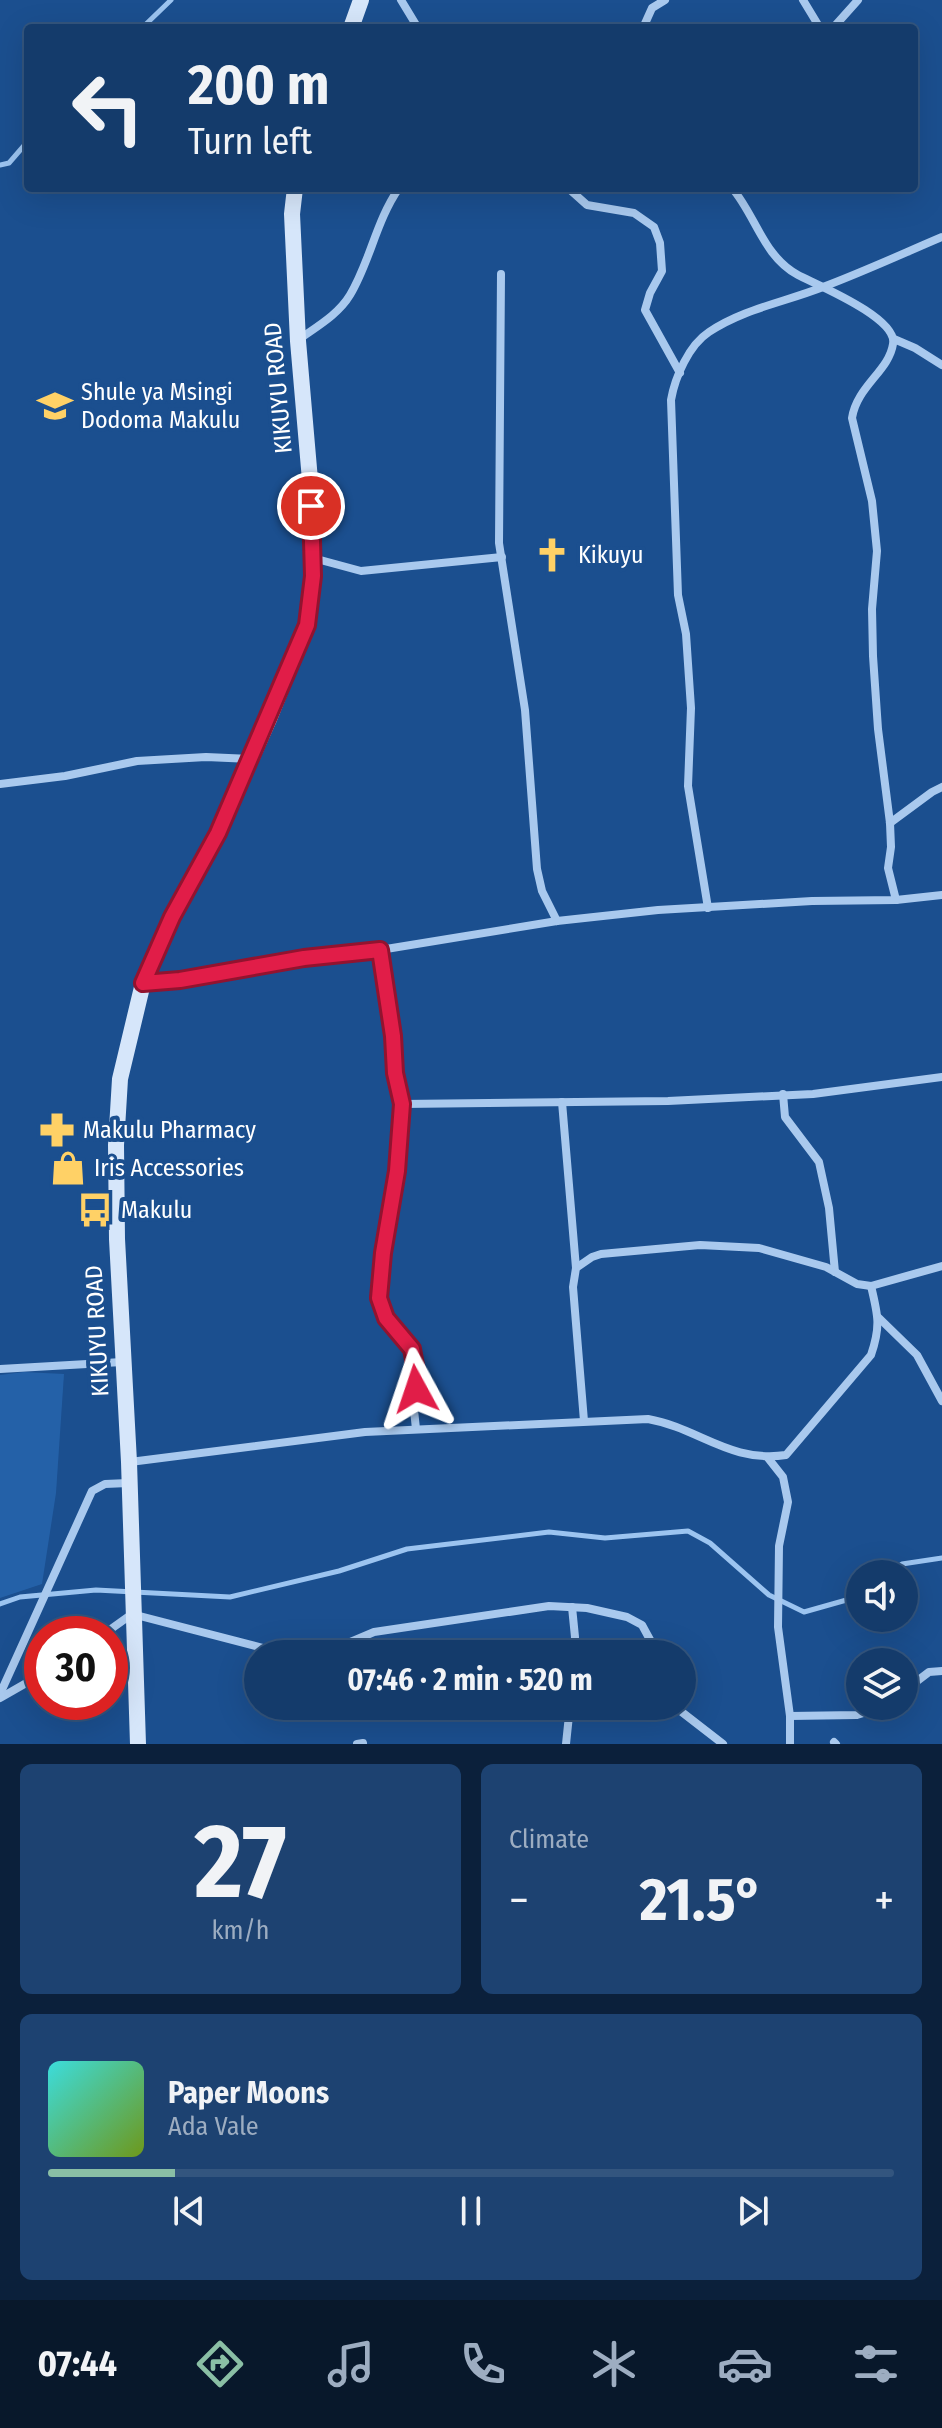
<!DOCTYPE html>
<html lang="en">
<head>
<meta charset="utf-8">
<style>
	:root { --surface:#143b6b; --page:#1d4271; --text:#f1f3f6; --muted:#9dadc1; --line:#33557e; --accent:#8abfa5 }
	body { margin:0; font-family:"Fira Sans Condensed",sans-serif; background:var(--page); color:var(--text); height:100vh; display:flex; flex-direction:column; font-size:30px; white-space:nowrap }
	* { box-sizing:border-box; margin:0 }
	p { font-size:26px; color:var(--muted) }
	.icon { flex:none; width:44px; height:44px; fill:none; stroke:currentColor; stroke-width:2; stroke-linecap:round; stroke-linejoin:round }
	.map { position:relative; height:1744px; overflow:hidden }
	.sheet { display:flex; flex-direction:column; gap:20px; padding:20px; background:#0b203b; flex:1 }
	.sheet>* { flex:none }
	.top-card { position:absolute; left:24px; top:24px; width:894px; height:168px; border-radius:8px; box-shadow:0 8px 32px #0002,0 0 0 2px var(--line); background:#143b6b; color:var(--text); overflow:hidden }
	.fabs { position:absolute; left:846px; top:1560px; display:grid; gap:16px }
	.fabs a { display:grid; place-items:center; width:72px; height:72px; border-radius:50%; background:var(--surface); box-shadow:0 8px 32px #0002,0 0 0 2px var(--line); font-size:40px }
	.speed { position:absolute; left:24px; top:1616px; display:flex; gap:16px; font-size:40px; font-weight:700; text-align:center }
	.speed>* { display:grid; place-content:center; width:104px; height:104px; border-radius:50%; background:var(--surface); box-shadow:0 8px 32px #0002,0 0 0 2px var(--line); line-height:1 }
	.speed .limit { border:12px solid #d22; background:#fff; color:#111 }
	.pin { position:absolute; display:grid; place-items:center; width:68px; height:68px; color:#fff; margin:-34px; border:4px solid #fff; border-radius:50%; box-shadow:0 2px 8px #0007 }
	.me { position:absolute; width:88px; margin:-44px; rotate:355deg; stroke-linejoin:round; filter:drop-shadow(0 0 6px #0008) }
	.turn { display:flex; align-items:center; gap:28px; height:168px; padding:0 32px; font-size:36px }
	.turn .icon { width:104px; height:104px; stroke-width:2.5 }
	.turn b { display:block; font-size:56px; line-height:68px }
	.big { font-size:60px; font-weight:700; line-height:1.1 }
	.sheet .tile { flex:1; display:flex; flex-direction:column; justify-content:center; gap:12px; min-width:0; padding:0 28px; border-radius:12px; background:var(--page) }
	.sheet .dial { align-items:center; gap:0 }
	.dial b { font-size:104px; line-height:1 }
	.song { display:flex; align-items:center; gap:24px }
	.cover { width:96px; height:96px; border-radius:12px; background:linear-gradient(135deg,hsl(180 70% 55%),hsl(80 70% 35%)) }
	.played { height:8px; border-radius:4px; background:linear-gradient(90deg,var(--accent) 15%,var(--line) 15%) }
	.keys { display:flex; justify-content:space-around; direction:ltr }
	.heat { display:flex; justify-content:space-between; align-items:center; font-size:44px; direction:ltr }
	.sheet .tiles { flex:1; display:grid; gap:20px; grid-template-columns:1fr 1fr }
	.tile:last-child { grid-column:span 2 }
	.trip { position:absolute; left:244px; top:1640px; width:452px; height:80px; border-radius:40px; background:var(--surface); box-shadow:0 8px 32px #0002,0 0 0 2px var(--line); font-weight:700; line-height:80px; text-align:center }
	.dock { display:flex; height:128px; justify-content:space-around; align-items:center; background:#08182b; color:var(--muted) }
	.dock .icon { width:56px; height:56px }
	.dock .active { color:var(--accent) }
	.dock b { font-size:36px; color:var(--text) }
	.map>svg:first-child { display:block }
	.green { fill:#2461a8 }
	.lines { fill:none; stroke-linecap:round; stroke-linejoin:round }
	.stream { stroke:#9cc4f0; stroke-width:5 }
	.minor { stroke:#a9c9ee; stroke-width:8 }
	.secondary { stroke:#d6e6fa; stroke-width:16 }
	.route-casing { stroke:#92132f; stroke-width:20 }
	.route { stroke:#e11d48; stroke-width:14 }
	.labels { text-anchor:middle; stroke-width:8; stroke-linejoin:round; paint-order:stroke }
	.street-label { font-size:24px; fill:#fff; stroke:#1b4f8f }
	.poi-label { font-size:24px; fill:#fff; stroke:#1b4f8f; text-anchor:start }
</style>
</head>
<body>
<div class="map">
<svg width="942" height="1744" viewBox="0 0 942 1744">
	<rect width="100%" height="100%" fill="#1b4f8f"/>
	<polygon class="green" points="24,1372 64,1374 56,1493 42,1584 0,1598 0,1375"/>
	<g class="lines">
		<g class="stream">
			<polyline points="142,28 171,0"/>
			<polyline points="0,165 9,163 28,141"/>
			<polyline points="887,1574 902,1564 942,1558"/>
			<polyline points="0,1604 20,1597 96,1590 230,1597 339,1571 407,1549 549,1532 605,1538 688,1531 710,1543 769,1595 804,1612 850,1599 860,1592"/>
		</g>
		<g class="minor">
			<polyline points="401,0 418,28"/>
			<polyline points="803,0 820,28"/>
			<polyline points="643,28 652,8 665,0"/>
			<polyline points="833,28 858,0"/>
			<polyline points="568,188 587,205 634,213 654,227 660,243 662,271 650,293 645,310 680,373"/>
			<path d="M732,188C756,216 763,256 798,275C817,285 898,318 893,344C889,371 857,386 852,418L872,501L877,551L872,609L873,656L878,729L890,823L891,847L888,868L896,900"/>
			<polyline points="501,274 499,543 525,710 537,869 542,891 557,921"/>
			<polyline points="894,339 915,348 942,365"/>
			<path d="M298,340C316,327 338,315 350,295C370,262 376,221 399,188"/>
			<polyline points="313,558 361,571 502,557"/>
			<polyline points="0,784 65,776 137,761 206,757 251,759"/>
			<polyline points="890,823 932,792 942,787"/>
			<path d="M708,908L688,786L691,708L686,634L678,595L671,400C675,377 689,345 709,332C743,309 785,302 823,287C863,272 902,254 942,237"/>
			<polyline points="380,950 393,1036 395,1073 402,1104 397,1171 383,1253 379,1298 386,1318 412,1349 418,1381 414,1410 416,1429"/>
			<polyline points="143,983 180,980 304,958 380,950 557,921 658,910 812,901 896,900 942,895"/>
			<polyline points="783,1094 785,1117 819,1162 829,1208 835,1272"/>
			<polyline points="562,1102 576,1268"/>
			<polyline points="402,1104 668,1101 813,1094 942,1077"/>
			<polyline points="879,1318 917,1355 942,1401"/>
			<polyline points="0,1369 122,1362"/>
			<polyline points="584,1421 573,1287 576,1268 592,1257 601,1254 700,1245 759,1248 826,1267 857,1284 871,1286 942,1266"/>
			<polyline points="768,1458 783,1477 788,1502 779,1546 778,1627 790,1716 790,1744"/>
			<path d="M130,1462L365,1432L648,1419C699,1428 729,1463 786,1455L871,1355C881,1326 878,1315 871,1286"/>
			<polyline points="572,1607 575,1637 574,1654"/>
			<polyline points="104,1634 132,1614 286,1654"/>
			<polyline points="322,1654 374,1632 549,1606 587,1608 627,1617 642,1625 654,1647 653,1654"/>
			<polyline points="904,1691 929,1672 942,1671"/>
			<polyline points="0,1694 92,1491 105,1484 128,1483"/>
			<polyline points="0,1698 42,1674"/>
			<polyline points="674,1706 723,1744"/>
			<polyline points="790,1716 857,1715 886,1706"/>
			<polyline points="834,1742 836,1744"/>
			<polyline points="357,1744 363,1743"/>
			<polyline points="566,1744 570,1706"/>
		</g>
		<g class="secondary">
			<polyline points="351,28 361,0"/>
			<polyline points="138,1744 129,1462 117,1239 116,1145 120,1079 143,983 172,917 218,833 269,719 307,625 313,576 310,480 298,341 292,214 295,188"/>
		</g>
	</g>
	<g class="lines">
		<g class="route-casing">
			<polyline id="route" points="311,506 313,576 307,625 218,833 172,917 143,983 180,980 304,958 380,950 393,1036 395,1073 402,1104 397,1171 383,1253 379,1298 386,1318 412,1349 418,1381 416,1389"/>
		</g>
		<use href="#route" class="route"/>
	</g>
	<defs>
		<g id="school-bare" transform="scale(2.76)"><path d="M0-5L7-2L0 1L-7-2ZM-4 1L0 2.5L4 1V4Q0 6-4 4Z" fill="#ffd166" stroke="#1b4f8f" stroke-width="2.5" paint-order="stroke"/></g>
		<g id="church-bare" transform="scale(2.76)"><path d="M-1.2-6h2.4v3.5h3.3v2.4h-3.3V6h-2.4V-.1h-3.3v-2.4h3.3Z" fill="#ffd166" stroke="#1b4f8f" stroke-width="2.5" paint-order="stroke"/></g>
		<g id="pharmacy-bare" transform="scale(2.76)"><path d="M-2-6h4v4h4v4h-4v4h-4v-4h-4v-4h4Z" fill="#ffd166" stroke="#1b4f8f" stroke-width="2.5" paint-order="stroke"/></g>
		<g id="shop-bare" transform="scale(2.76)"><path d="M-5-2.5h2.3a2.7 3.5 0 0 1 5.4 0H5L5.5 6h-11ZM-1.5-2.5h3a1.5 2.3 0 0 0-3 0Z" fill="#ffd166" stroke="#1b4f8f" stroke-width="2.5" paint-order="stroke"/></g>
		<g id="bus-bare" transform="scale(2.76)"><path d="M-5-6H5V4H4V6H2V4H-2V6H-4V4H-5ZM-3.5-4V0h7V-4ZM-3.5 1.2v1.5H-2V1.2ZM2 1.2v1.5H3.5V1.2Z" fill="#ffd166" stroke="#1b4f8f" stroke-width="2.5" paint-order="stroke"/></g>
	</defs>
	<g fill-rule="evenodd">
		<use href="#school-bare" x="55" y="406"/>
		<use href="#church-bare" x="552" y="555"/>
		<use href="#pharmacy-bare" x="57" y="1130"/>
		<use href="#shop-bare" x="68" y="1168"/>
		<use href="#bus-bare" x="95" y="1210"/>
	</g>
	<g class="labels">
		<g class="street-label">
			<text transform="translate(278 388) rotate(-95)" y="8">KIKUYU ROAD</text>
			<text transform="translate(97 1331) rotate(-93)" y="8">KIKUYU ROAD</text>
		</g>
		<g class="poi-label">
			<text x="81" y="400">Shule ya Msingi<tspan x="81" dy="28">Dodoma Makulu</tspan></text>
			<text x="578" y="563">Kikuyu</text>
			<text x="83" y="1138">Makulu Pharmacy</text>
			<text x="94" y="1176">Iris Accessories</text>
			<text x="121" y="1218">Makulu</text>
		</g>
	</g>
</svg>
<div class="fabs">
<a><svg class="icon" aria-label="sound" viewBox="0 0 24 24"><path d="M4 9h4l5-4v14l-5-4H4zM17 9q2 3 0 6"/></svg></a>
<a><svg class="icon" aria-label="layers" viewBox="0 0 24 24"><path d="M12 4l9 5-9 5-9-5zM3 14l9 5 9-5"/></svg></a>
</div>
<div class="speed"><div class="limit">30</div></div>
<div class="pin" style="left:311px;top:506px;background:#d93025"><svg class="icon" aria-label="arrive" viewBox="0 0 24 24"><path d="M6 21V4h12l-3 4 3 4H6"/></svg></div>
<svg class="me" style="left:416px;top:1389px" viewBox="-20 -20 40 40"><path d="M0-17L14 15 0 8-14 15z" fill="#e11d48" stroke="#fff" stroke-width="4"/></svg>
<div class="trip">07:46 · 2 min · 520 m</div>
<div class="top-card">
<div class="turn"><svg class="icon" aria-label="left" viewBox="0 0 24 24"><path d="M17 20v-9H6M10 6l-5 5 5 5"/></svg><div><b>200 m</b>Turn left</div></div>
</div>
</div>
<section class="sheet">
<div class="tiles">
<div class="tile dial"><b>27</b><p>km/h</p></div>
<div class="tile"><p>Climate</p>
<div class="heat"><a>−</a><b class="big">21.5°</b><a>+</a></div>
</div>
<div class="tile">
<div class="song"><i class="cover"></i><div><b>Paper Moons</b><p>Ada Vale</p></div></div>
<div class="played"></div>
<div class="keys"><svg class="icon" aria-label="previous" viewBox="0 0 24 24"><path d="M18 5L8 12l10 7zM5 5v14"/></svg><svg class="icon" aria-label="pause" viewBox="0 0 24 24"><path d="M8 5v14M16 5v14"/></svg><svg class="icon" aria-label="next" viewBox="0 0 24 24"><path d="M6 5l10 7-10 7zM19 5v14"/></svg></div>
</div>
</div>
</section>
<nav class="dock">
<b>07:44</b>
<svg class="icon active" aria-label="directions" viewBox="0 0 24 24"><path d="M12 3l9 9-9 9-9-9zM9 14v-3h6M13 9l2 2-2 2"/></svg>
<svg class="icon" aria-label="music" viewBox="0 0 24 24"><path d="M9 18V5l10-2v13"/><circle cx="6" cy="18" r="3"/><circle cx="16" cy="16" r="3"/></svg>
<svg class="icon" aria-label="phone" viewBox="0 0 24 24"><path d="M5 4h4l2 5-3 2q2 4 5 5l2-3 5 2v4C11 20 4 13 5 4z"/></svg>
<svg class="icon" aria-label="climate" viewBox="0 0 24 24"><path d="M12 3v18M4 7l16 10M4 17L20 7"/></svg>
<svg class="icon" aria-label="car" viewBox="0 0 24 24"><path d="M5 17H2v-5l4-1 3-4h7l3 4 3 1v5h-3M9 17h6M6 11h13"/><circle cx="7" cy="17" r="2"/><circle cx="17" cy="17" r="2"/></svg>
<svg class="icon" aria-label="filters" viewBox="0 0 24 24"><path d="M4 7h16M4 17h16"/><circle cx="9" cy="7" r="2"/><circle cx="15" cy="17" r="2"/></svg>
</nav>
</body>
</html>
